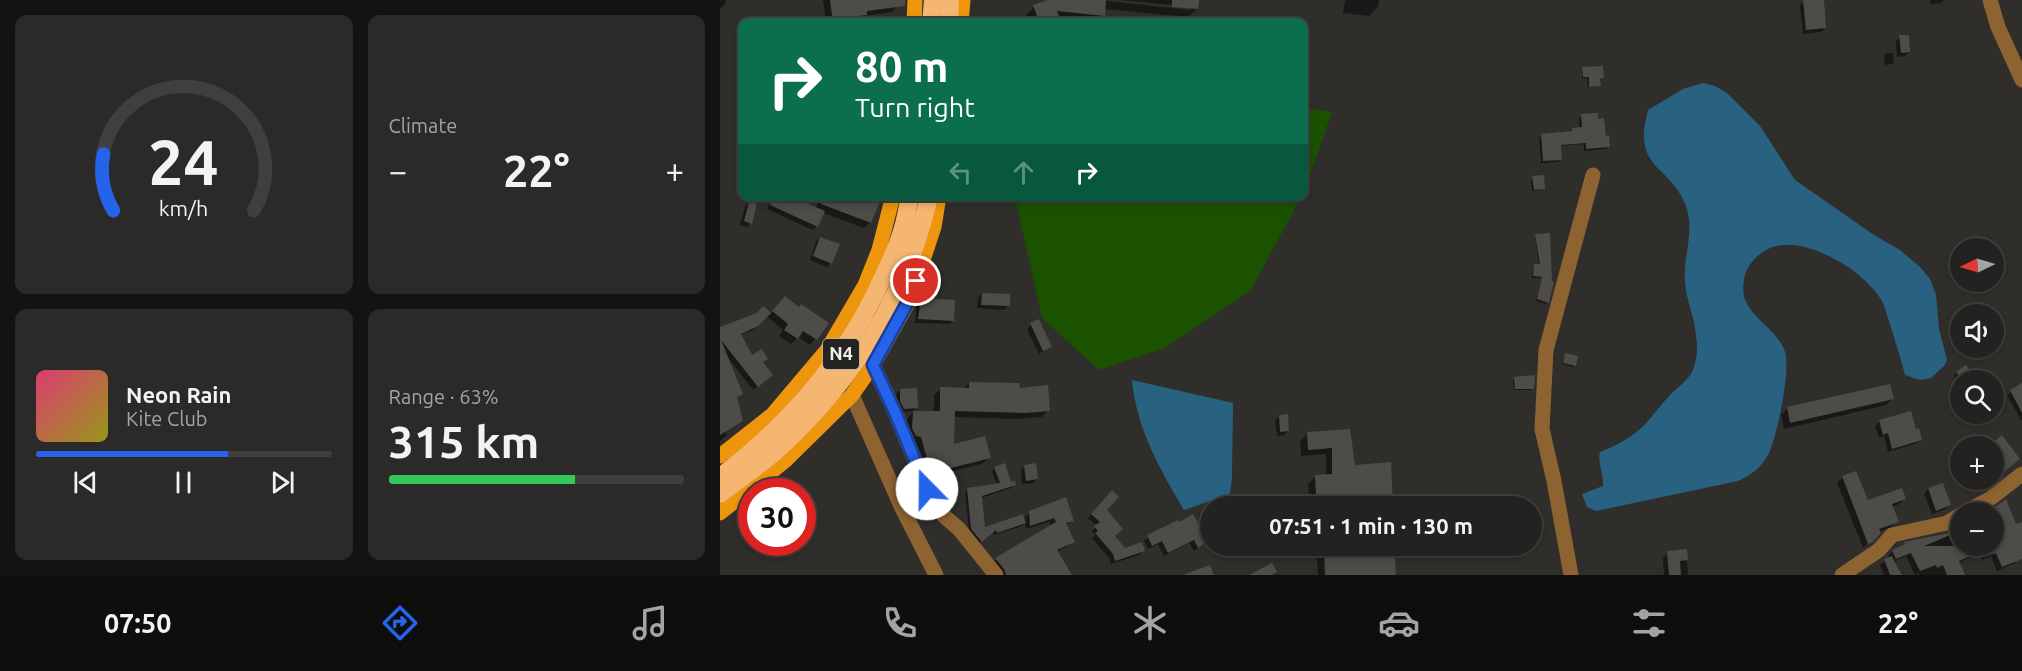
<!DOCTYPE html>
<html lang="en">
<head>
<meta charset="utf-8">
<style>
	:root { --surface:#232220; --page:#2b2a29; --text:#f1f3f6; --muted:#a3a4a5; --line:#403f3e; --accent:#2563eb }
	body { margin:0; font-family:Ubuntu,sans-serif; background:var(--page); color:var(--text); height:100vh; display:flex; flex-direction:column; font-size:22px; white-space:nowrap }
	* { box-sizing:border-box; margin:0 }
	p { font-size:20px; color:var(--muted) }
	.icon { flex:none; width:33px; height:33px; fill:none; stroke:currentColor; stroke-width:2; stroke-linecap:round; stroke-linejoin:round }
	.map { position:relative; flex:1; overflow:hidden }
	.details { display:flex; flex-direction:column; gap:15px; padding:15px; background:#131312; width:720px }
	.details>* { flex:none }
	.top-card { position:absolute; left:18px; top:18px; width:570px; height:183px; border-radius:12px; box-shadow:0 3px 9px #0003,0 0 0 2px var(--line); background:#0b6e4f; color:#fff; overflow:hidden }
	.needle { width:39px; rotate:265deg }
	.controls { position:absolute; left:1230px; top:238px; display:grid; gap:12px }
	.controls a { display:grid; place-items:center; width:54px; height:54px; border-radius:50%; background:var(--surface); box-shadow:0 3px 9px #0003,0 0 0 2px var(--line); font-size:30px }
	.speed { position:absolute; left:18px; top:478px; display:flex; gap:12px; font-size:30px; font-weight:700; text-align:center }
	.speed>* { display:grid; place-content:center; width:78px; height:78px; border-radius:50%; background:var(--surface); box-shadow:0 3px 9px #0003,0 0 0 2px var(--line); line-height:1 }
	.speed .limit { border:9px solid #d22; background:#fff; color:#111 }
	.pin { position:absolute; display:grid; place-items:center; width:51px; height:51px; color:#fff; margin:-26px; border:3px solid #fff; border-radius:50%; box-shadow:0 2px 6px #0007 }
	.me { position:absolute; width:66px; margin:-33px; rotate:338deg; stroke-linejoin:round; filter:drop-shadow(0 0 4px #0008) }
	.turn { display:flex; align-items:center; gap:21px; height:126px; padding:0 18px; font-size:27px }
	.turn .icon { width:78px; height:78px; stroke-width:2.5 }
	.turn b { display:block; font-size:42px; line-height:51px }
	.lanes { display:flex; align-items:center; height:57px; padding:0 18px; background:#0003; justify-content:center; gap:30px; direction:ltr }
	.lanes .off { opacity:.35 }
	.big { font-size:45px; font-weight:700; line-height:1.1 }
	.details .tile { flex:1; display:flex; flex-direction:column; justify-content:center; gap:9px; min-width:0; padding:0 21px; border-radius:12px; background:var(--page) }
	.details .dial { align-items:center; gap:0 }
	.dial svg { height:156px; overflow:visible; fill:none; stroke:var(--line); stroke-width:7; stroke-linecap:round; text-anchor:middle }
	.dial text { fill:var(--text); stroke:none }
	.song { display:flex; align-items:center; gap:18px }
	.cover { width:72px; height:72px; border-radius:9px; background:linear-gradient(135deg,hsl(340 70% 55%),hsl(60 70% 35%)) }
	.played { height:6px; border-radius:3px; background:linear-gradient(90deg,var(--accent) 65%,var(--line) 65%) }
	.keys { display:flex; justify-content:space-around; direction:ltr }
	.heat { display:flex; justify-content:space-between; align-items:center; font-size:33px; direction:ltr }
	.charge { height:9px; border-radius:4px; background:linear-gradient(90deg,#34c759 63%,var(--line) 0) }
	.details .tiles { flex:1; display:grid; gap:15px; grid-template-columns:repeat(2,1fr) }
	.trip { position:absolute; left:480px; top:496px; width:342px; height:60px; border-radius:30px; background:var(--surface); box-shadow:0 3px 9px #0003,0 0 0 2px var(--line); font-weight:700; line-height:60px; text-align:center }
	.dock { display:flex; height:96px; justify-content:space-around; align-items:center; background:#0e0e0d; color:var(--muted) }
	.dock .icon { width:42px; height:42px }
	.dock .selected { color:var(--accent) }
	.dock b { font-size:27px; color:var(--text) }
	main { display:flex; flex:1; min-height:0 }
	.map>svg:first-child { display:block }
	.green { fill:#1a5200 }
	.water { fill:#296281 }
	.shadow { fill:#0007 }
	.building { fill:#4d4c48 }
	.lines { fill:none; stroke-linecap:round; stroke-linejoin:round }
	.minor { stroke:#8e6332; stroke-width:15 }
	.major { stroke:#ed950c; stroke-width:15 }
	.highway { stroke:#f5b671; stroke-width:18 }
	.route-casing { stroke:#184099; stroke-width:15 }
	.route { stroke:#2563eb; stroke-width:10 }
	.labels { text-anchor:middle; stroke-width:6; stroke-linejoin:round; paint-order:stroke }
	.shield { fill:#252421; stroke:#b4b3b0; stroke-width:1.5 }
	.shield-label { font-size:18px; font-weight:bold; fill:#f1f0ee }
</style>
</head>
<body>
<main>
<section class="details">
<div class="tiles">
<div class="tile dial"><svg viewBox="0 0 100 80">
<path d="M14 69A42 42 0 1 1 86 69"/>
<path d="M14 69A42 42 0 0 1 9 40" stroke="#2563eb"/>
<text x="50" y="56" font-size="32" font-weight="700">24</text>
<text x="50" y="72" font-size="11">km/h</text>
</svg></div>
<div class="tile"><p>Climate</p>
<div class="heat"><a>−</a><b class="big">22°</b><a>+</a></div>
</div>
<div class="tile">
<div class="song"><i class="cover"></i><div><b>Neon Rain</b><p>Kite Club</p></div></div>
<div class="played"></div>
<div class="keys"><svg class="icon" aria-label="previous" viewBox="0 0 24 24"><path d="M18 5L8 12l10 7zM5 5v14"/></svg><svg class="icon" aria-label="pause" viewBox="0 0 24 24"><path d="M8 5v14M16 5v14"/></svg><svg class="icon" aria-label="next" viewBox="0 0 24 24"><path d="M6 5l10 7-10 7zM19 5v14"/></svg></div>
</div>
<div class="tile"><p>Range · 63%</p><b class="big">315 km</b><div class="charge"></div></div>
</div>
</section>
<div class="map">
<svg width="1302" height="575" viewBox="0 0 1302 575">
	<rect width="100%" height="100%" fill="#2f2e2b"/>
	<g class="green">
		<polygon points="584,108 612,112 584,192"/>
		<polygon points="302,197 302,196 581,197 531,290 445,348 379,370 322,318 296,202"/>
	</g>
	<g class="water">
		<path d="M983,83L995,86L1007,93L1040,126L1075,180L1154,235L1180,250L1200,267L1210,279L1216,295L1219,329L1227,360L1224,366L1211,378L1200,380L1185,375C1180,356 1174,337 1168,318C1166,313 1165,306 1162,301C1153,286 1134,269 1118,261C1088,244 1052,233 1029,266C1024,273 1022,288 1024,297C1031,319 1058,330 1065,352C1071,370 1057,437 1048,455C1041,468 1031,475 1018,481L876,511L867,507L862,494L883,486C884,474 877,462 880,452C889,448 897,445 905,440C925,429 935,411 950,395C957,388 967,381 972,372C977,362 978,346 976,336C975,318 966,300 965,282C963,258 974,233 967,209C952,163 911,172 928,110L963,89Z"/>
		<path d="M412,380L513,403L512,477L510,494L464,510C440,470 416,427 412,380Z"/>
	</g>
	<g class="shadow">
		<polygon points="0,0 6,0 6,3 0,9"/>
		<polygon points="103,0 178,0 178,6 172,12 144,16 140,21 125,22 106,22"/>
		<polygon points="333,0 379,0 471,10 471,7 400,0 478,0 477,9 468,17 384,9 383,15 376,22 339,20 339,22 308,22 306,15 314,7"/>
		<polygon points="625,0 659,0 658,7 649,16 623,13"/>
		<polygon points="1102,0 1105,28 1101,32 1083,34 1080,5 1084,1"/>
		<polygon points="1210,0 1224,0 1221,3 1211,4"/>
		<polygon points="1180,37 1189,52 1185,56 1177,57 1176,41"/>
		<polygon points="1166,53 1173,53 1174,62 1172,64 1165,65 1164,55"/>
		<polygon points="862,69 882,77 879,79 878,87 868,87 867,78 862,78"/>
		<polygon points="862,116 877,120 888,147 886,149 864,151 864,144 840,146 841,159 838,162 821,163 819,138 821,136 849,132 852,129 860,129 859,118"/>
		<polygon points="813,177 824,188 822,190 812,191 811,179"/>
		<polygon points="53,196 77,196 80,202 96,209 100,196 160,196 150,222 144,228 103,213 97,226 93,230 47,209"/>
		<polygon points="29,203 31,223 27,227 20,225 25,207"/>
		<polygon points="816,236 827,302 826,304 816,301 822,278 812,278 813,267 819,265 815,237"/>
		<polygon points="100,238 111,263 107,267 90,260 96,242"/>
		<polygon points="262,294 288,306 284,310 257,308 258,298"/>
		<polygon points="201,299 233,321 229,324 195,323 197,303"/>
		<polygon points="59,304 79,309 107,323 90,345 78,337 71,344 59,336 63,330 46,316 33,330 20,335 32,357 42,363 48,379 33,390 8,358 21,394 15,398 21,421 5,432 7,435 0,441 0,329 37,315 43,308 50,315"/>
		<polygon points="311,325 330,346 319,354 307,329"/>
		<polygon points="845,355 854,365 853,367 842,364"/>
		<polygon points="1257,368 1266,381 1240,381 1240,384 1234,376 1237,373 1250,373"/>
		<polygon points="795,379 813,388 811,390 794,390 793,380"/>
		<polygon points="249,383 298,389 328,410 322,417 298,419 234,417 233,446 269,458 262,464 204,478 186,436 187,419 193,412 214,413 214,395 221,389 243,389"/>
		<polygon points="1302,385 1302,420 1301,420 1287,395"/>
		<polygon points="180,390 197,407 193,411 180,412 177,405 176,394"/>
		<polygon points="1172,399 1166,405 1064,429 1061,415 1067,409"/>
		<polygon points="1274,410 1276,413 1264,424 1256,414 1274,414"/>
		<polygon points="560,416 568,431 564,435 557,436 555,420"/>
		<polygon points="1159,422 1195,431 1201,439 1197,443 1168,452 1164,436 1159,438 1155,426"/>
		<polygon points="628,431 633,466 671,507 588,507 590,501 588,484 595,477 606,476 606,454 581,456 580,441 587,434"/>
		<polygon points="1281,438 1294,462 1274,479 1274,447 1257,447 1266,440 1270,446"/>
		<polygon points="305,466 317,479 313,483 302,484 301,470"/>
		<polygon points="275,468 290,484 294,485 291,488 261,498 263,529 303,519 310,513 353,520 346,525 353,542 348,546 337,552 350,575 280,575 271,563 332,527 329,522 306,529 305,522 302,526 274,535 273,532 258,544 249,532 245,492 248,489 277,485 272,471"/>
		<polygon points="1123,478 1147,502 1185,499 1179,504 1172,507 1177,522 1171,527 1159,532 1143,548 1117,483"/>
		<polygon points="1222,484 1230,505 1226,509 1212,514 1204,494 1208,489"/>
		<polygon points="392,492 385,510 393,537 404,550 423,551 419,555 391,564 389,558 372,538 375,536 372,531 377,526 368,518"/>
		<polygon points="1291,514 1296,526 1302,523 1302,554 1295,563 1277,571 1271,556 1262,560 1259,553 1238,563 1242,575 1200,575 1199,573 1195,575 1186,556 1173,562 1180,575 1164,575 1160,565 1169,558 1168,556 1173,551 1185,544 1230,534 1239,529 1240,546 1274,546 1274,522"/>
		<polygon points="428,537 488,541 474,551 469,543 444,556 438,544 428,549 424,541"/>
		<polygon points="596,546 673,546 674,575 598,575"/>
		<polygon points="966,551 968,575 944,575 943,558 948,553"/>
	</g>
	<g class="building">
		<polygon points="110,0 185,0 185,6 147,11 147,15 122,18 122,22 113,22"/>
		<polygon points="328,0 386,0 385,16 337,11 341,22 319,22 313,5"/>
		<polygon points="452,0 479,0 478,9 452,7"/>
		<polygon points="1083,0 1104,0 1106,28 1086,30"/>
		<polygon points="1179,35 1189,35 1190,52 1181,53"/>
		<polygon points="883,66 884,78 880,78 881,86 869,87 869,77 863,77 862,67"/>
		<polygon points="878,113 878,119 884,118 886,136 889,135 890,147 866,149 866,143 841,145 842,160 823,161 821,134 852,131 852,128 862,127 861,114"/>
		<polygon points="824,175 825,189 814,190 812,176"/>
		<polygon points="54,196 84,196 82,201 105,211 98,227 50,205"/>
		<polygon points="103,196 162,196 151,223 101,204"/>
		<polygon points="29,202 37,204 32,224 24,221"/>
		<polygon points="830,233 832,281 834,282 829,303 817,299 822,277 813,276 814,264 820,264 815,234"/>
		<polygon points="100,237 120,244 112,264 93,256"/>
		<polygon points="262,293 290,294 290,306 261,305"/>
		<polygon points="65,296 79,307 81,304 109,323 97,340 83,331 78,339 64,330 68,324 52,311"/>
		<polygon points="201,298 235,300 234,321 198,319"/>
		<polygon points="43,306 51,313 38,326 21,334 32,355 42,349 48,359 43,362 53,375 38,387 1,340 23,394 17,397 23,421 0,435 0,327 37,313"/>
		<polygon points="319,319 332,347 323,351 310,323"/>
		<polygon points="845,353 858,356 856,366 843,363"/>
		<polygon points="1246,365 1252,373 1243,381 1236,372"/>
		<polygon points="815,375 814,389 795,389 794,377"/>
		<polygon points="249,382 300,383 299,388 328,385 330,411 306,413 235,411 234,444 265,436 271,458 211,473 201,437 196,436 192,428 193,411 220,411 220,387 249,388"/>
		<polygon points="1302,383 1302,413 1290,390"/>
		<polygon points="1170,384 1174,399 1070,423 1067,407"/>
		<polygon points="197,388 198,408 184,409 180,401 180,389"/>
		<polygon points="1191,411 1196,429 1199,428 1202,440 1172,449 1168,433 1163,435 1159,420"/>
		<polygon points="568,414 569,431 560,432 559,415"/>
		<polygon points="630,429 635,465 671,462 673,507 594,507 594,495 596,495 595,475 612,474 612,448 588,450 587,432"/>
		<polygon points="1282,435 1300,459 1274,480 1274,442"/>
		<polygon points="285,463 291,482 295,481 296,485 262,496 265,527 303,514 306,523 277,533 276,530 262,542 251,529 247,488 280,483 274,467"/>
		<polygon points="316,463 318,479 306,481 304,465"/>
		<polygon points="1136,471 1148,500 1182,488 1186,499 1172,504 1179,522 1159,529 1161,533 1153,542 1148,544 1122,476"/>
		<polygon points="1223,483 1231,505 1216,511 1208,488"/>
		<polygon points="392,490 399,497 387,510 403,529 395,536 405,548 422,542 425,551 395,561 393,554 375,533 378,531 374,526 380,522 371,514"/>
		<polygon points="346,497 354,521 346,523 355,542 337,550 352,575 286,575 284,569 275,558 336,522 334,518 310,526 309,511"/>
		<polygon points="1286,499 1296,524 1302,522 1302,559 1282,567 1276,553 1267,556 1264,550 1239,561 1245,575 1227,575 1223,565 1217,568 1216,565 1200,571 1191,553 1176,559 1172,550 1185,544 1184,542 1229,533 1240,527 1240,531 1204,546 1274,546 1274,508"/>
		<polygon points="473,514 489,541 478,548 474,540 448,553 442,541 432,546 427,535 458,520 459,522"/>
		<polygon points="604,546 674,546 676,575 605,575"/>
		<polygon points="967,549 968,560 960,561 961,575 949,575 947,551"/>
		<polygon points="1172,556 1174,561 1182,575 1170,575 1164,559"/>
		<polygon points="552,563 557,572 552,575 529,575"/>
		<polygon points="490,565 494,575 465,575 465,574"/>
	</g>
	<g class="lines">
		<g class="minor">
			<polyline points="1270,0 1278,27 1302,80"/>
			<polyline points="153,365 174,410 207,489 224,516 239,529 276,575"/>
			<polyline points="132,395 181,506 216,575"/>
			<polyline points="1244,513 1271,498 1302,474"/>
			<polyline points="851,575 834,481 822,429 826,350 873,175"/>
			<polyline points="1122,575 1159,550 1172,535 1227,523 1240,515"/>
		</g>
		<g class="major">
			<polyline points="194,22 195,0"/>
			<polyline points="241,22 243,0"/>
			<polyline points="0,456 52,415 107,350 145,285 159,250 173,196"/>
			<polyline points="0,513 65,461 132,395 153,365 190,299 214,227 219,196"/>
		</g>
		<g class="highway">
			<polyline points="211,22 213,0"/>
			<polyline points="229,22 230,0"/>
			<path d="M0,477C72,423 130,354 166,271C171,260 177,248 180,237C185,224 187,210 190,196"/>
			<path d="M0,494C19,479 40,465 58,449C134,379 186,298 209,196"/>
		</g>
	</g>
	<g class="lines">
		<g class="route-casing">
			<polyline id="route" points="196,281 190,298 153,365 174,410 207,489"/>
		</g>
		<use href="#route" class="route"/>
	</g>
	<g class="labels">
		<rect class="shield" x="103" y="339" width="36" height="30" rx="4.5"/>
		<g class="shield-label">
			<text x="121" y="360">N4</text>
		</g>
	</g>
</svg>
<div class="controls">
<a><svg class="needle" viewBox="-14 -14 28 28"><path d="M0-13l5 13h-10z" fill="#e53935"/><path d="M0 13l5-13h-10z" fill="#a3a4a5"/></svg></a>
<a><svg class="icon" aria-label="sound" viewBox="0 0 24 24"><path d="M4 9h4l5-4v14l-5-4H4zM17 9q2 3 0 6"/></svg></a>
<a><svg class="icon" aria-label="search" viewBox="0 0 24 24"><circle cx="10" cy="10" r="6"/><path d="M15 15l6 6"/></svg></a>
<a>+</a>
<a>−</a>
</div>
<div class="speed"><div class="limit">30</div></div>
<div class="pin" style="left:196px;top:281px;background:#d93025"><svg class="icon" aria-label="arrive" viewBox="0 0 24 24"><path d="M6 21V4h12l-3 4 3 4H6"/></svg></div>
<svg class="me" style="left:207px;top:489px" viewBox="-20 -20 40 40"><circle r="19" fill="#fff"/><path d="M0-13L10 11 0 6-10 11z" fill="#2563eb"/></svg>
<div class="trip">07:51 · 1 min · 130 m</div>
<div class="top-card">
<div class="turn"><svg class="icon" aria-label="right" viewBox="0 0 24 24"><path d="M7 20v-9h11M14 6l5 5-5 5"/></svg><div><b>80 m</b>Turn right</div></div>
<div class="lanes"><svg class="icon off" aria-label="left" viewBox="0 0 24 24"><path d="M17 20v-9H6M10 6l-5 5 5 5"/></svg><svg class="icon off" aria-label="ahead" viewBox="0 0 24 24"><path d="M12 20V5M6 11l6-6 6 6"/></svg><svg class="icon" aria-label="right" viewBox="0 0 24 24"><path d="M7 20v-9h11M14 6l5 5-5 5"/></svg></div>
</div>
</div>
</main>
<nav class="dock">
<b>07:50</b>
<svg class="icon selected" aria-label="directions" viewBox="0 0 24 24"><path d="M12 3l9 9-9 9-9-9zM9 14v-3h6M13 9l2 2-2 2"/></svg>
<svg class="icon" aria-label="music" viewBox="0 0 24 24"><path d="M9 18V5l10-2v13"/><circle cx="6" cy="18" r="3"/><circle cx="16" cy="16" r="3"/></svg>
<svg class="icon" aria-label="phone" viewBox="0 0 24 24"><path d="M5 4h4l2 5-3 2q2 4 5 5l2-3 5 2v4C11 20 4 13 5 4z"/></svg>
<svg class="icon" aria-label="climate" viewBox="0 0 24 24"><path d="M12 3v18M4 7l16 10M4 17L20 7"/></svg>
<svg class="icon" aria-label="car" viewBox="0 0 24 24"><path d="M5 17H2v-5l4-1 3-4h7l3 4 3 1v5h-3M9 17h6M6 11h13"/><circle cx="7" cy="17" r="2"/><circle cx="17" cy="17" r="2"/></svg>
<svg class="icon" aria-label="filters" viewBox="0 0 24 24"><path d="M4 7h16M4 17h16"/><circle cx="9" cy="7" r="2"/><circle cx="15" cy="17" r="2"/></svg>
<b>22°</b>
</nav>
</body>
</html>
